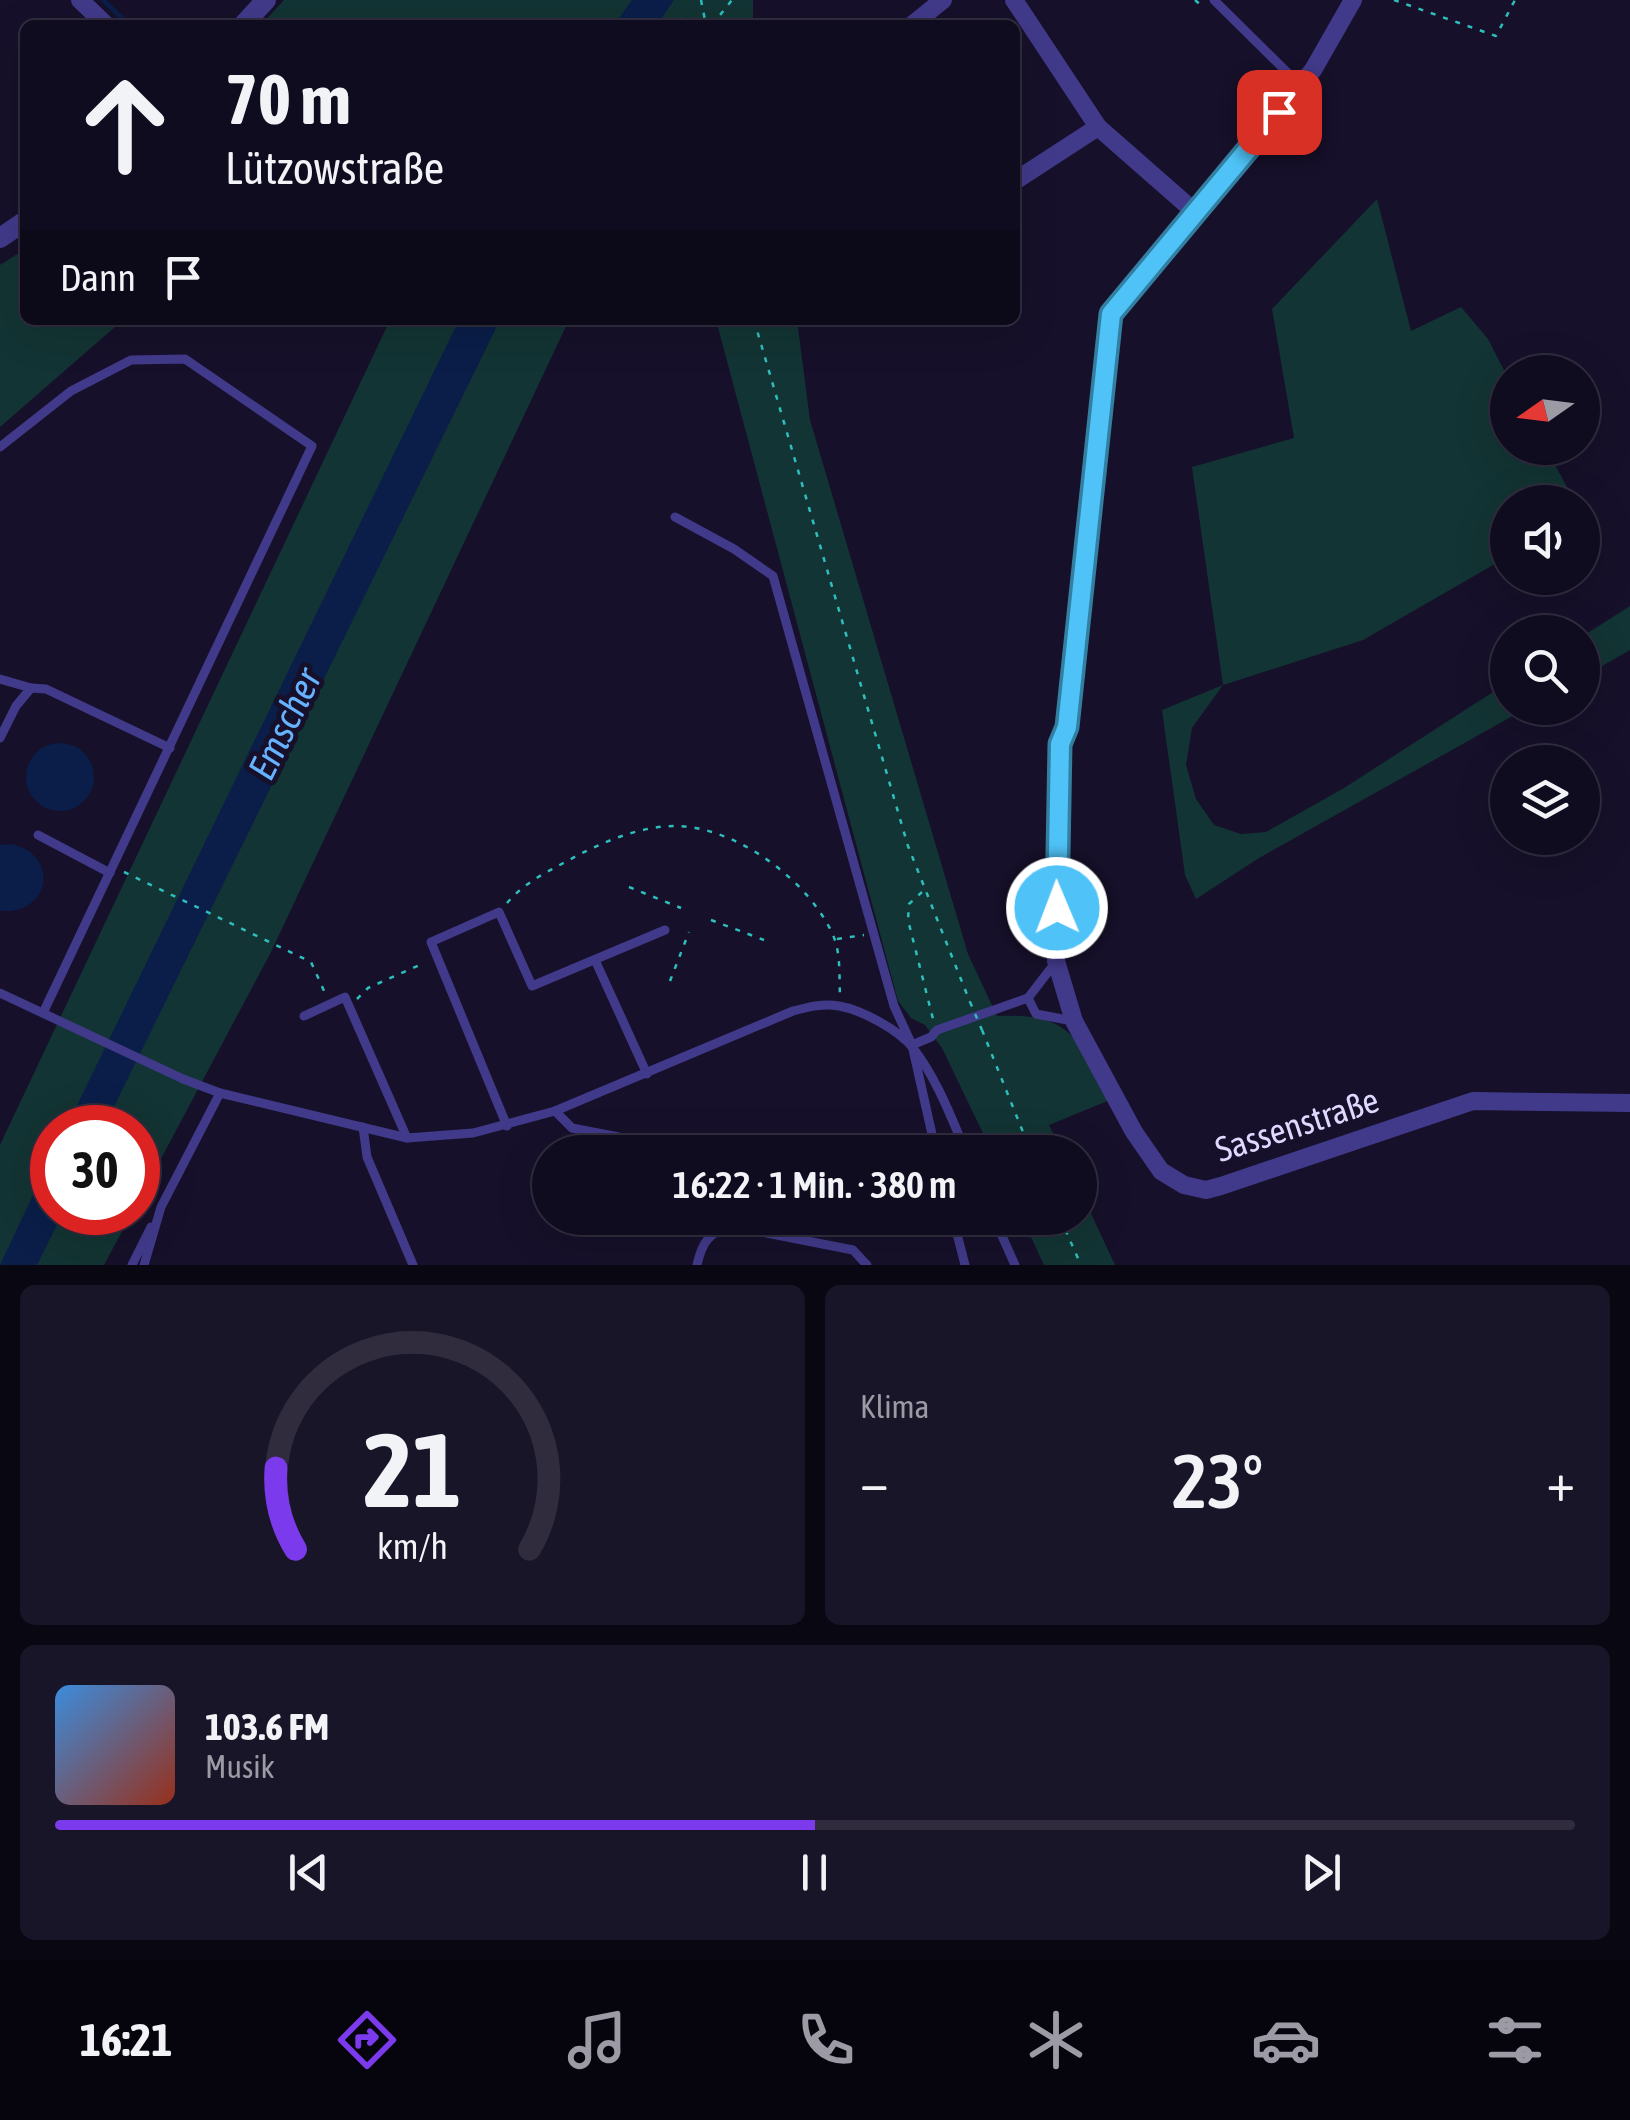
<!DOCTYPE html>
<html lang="de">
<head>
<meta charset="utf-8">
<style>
	:root { --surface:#100c20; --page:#191529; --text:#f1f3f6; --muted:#9c9ba5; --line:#302c3e; --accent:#7c3aed }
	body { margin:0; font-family:"Asap Condensed",sans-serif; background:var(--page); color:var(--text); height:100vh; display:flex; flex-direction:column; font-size:38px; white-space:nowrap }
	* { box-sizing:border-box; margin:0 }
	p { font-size:32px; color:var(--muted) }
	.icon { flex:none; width:55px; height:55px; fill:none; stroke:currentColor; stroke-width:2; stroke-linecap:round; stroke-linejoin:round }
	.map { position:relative; height:1265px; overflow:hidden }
	.sheet { display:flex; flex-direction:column; gap:20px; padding:20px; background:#090712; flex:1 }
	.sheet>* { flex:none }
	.top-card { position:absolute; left:20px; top:20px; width:1000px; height:305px; border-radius:15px; box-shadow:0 10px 40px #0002,0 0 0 2px var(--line); background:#100c20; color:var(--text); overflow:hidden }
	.needle { width:65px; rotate:256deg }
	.fabs { position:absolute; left:1490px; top:355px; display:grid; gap:20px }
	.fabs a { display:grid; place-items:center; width:110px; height:110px; border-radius:50%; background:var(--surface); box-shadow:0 10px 40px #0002,0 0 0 2px var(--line); font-size:50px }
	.speed { position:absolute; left:30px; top:1105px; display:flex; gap:20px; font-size:50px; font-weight:700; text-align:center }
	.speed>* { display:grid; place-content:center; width:130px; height:130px; border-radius:50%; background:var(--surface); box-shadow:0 10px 40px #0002,0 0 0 2px var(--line); line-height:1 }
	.speed .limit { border:15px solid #d22; background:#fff; color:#111 }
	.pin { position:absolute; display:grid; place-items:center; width:85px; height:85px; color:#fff; margin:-42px; border-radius:20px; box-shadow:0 5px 15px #0006 }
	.me { position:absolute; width:110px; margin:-55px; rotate:359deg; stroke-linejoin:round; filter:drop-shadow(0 0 8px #0008) }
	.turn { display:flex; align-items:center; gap:35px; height:210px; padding:0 40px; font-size:45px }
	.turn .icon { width:130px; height:130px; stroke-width:2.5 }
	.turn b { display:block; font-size:70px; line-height:85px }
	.then { display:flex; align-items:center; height:95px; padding:0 40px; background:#0003; gap:20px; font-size:38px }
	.big { font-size:75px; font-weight:600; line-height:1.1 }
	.sheet .card { flex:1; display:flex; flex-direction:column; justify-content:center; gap:15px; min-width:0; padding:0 35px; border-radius:15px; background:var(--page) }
	.sheet .dial { align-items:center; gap:0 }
	.dial svg { height:260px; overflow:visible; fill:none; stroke:var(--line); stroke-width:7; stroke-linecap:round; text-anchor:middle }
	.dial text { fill:var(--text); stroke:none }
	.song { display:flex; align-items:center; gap:30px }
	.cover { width:120px; height:120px; border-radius:15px; background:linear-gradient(135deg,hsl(210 70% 55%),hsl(10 70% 35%)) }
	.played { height:10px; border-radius:5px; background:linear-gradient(90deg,var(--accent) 50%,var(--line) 50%) }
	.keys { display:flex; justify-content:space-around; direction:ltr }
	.heat { display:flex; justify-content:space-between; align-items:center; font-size:55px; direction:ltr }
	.sheet .tiles { flex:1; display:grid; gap:20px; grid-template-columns:1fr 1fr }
	.card:last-child { grid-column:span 2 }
	.trip { position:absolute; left:532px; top:1135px; width:565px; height:100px; border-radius:50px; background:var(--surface); box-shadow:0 10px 40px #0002,0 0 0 2px var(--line); font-weight:600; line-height:100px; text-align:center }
	.menu { display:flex; height:160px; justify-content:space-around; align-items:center; background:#06050d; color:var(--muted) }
	.menu .icon { width:70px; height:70px }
	.menu .current { color:var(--accent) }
	.menu b { font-size:45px; color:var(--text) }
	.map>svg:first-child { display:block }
	.green { fill:#133434 }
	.water { fill:#0a1e49 }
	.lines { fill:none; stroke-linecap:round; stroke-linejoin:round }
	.stream { stroke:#0a1e49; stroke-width:5 }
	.path { stroke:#2ebebc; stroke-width:2.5; stroke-dasharray:5 8; stroke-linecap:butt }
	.service { stroke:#413a8a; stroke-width:9 }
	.minor { stroke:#413a8a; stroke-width:18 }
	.tertiary { stroke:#413a8a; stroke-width:20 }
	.path-bridge { stroke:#2ebebc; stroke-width:2.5; stroke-dasharray:5 8; stroke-linecap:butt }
	.route-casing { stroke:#337fa1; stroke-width:25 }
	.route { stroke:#4fc3f7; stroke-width:18 }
	.labels { text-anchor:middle; stroke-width:10; stroke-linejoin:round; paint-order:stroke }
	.street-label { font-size:35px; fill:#dfd9ff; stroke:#16102a }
	.water-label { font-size:38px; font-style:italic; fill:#67b2ff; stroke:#16102a }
</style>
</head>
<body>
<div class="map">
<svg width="1630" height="1265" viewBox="0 0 1630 1265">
	<rect width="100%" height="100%" fill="#16102a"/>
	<g class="green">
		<polygon points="284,0 753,0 753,25 690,25 688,16 685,25 261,25"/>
		<polygon points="1377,199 1411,331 1461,307 1488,339 1507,376 1508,448 1546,448 1575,502 1508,502 1507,557 1363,640 1223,685 1192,728 1186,765 1196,799 1214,825 1241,834 1266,832 1344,788 1507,683 1508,708 1527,708 1259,858 1196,899 1185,875 1162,710 1223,685 1192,467 1294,438 1272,309"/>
		<polygon points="25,249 25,320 123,320 0,427 0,265"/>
		<polygon points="390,320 569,320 271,952 138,1202 138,1128 52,1128 52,1212 132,1213 104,1265 0,1265 0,1145"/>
		<path d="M716,320H797L810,420L968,954L997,1016C1072,1012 1080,1041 1110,1100L1049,1125L1062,1152H992L942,1048L925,1025L911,1018L898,1001Z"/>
		<polygon points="1630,606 1630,650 1583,677 1583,636"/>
		<polygon points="1080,1190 1115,1265 1044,1265 1022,1218 1080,1218"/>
	</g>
	<g class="water">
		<polygon points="632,0 674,0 657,25 614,25"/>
		<polygon points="459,320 500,320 104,1127 66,1128"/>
		<circle cx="60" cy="777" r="34"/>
		<path d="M12,844C59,855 51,913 3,911L0,910V845Z"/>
		<polygon points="52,1155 52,1212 63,1213 37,1265 0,1265"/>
	</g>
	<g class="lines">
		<polyline class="stream" points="103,0 129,25"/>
		<g class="path">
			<polyline points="701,0 706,25"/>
			<polyline points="1195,0 1203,7"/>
			<polyline points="1394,0 1496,36 1515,0"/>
			<polyline points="712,25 732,0"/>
			<polyline points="754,320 908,846 970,1002"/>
			<polyline points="124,872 311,962 325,993"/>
			<polyline points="629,887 681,908"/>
			<polyline points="922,892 909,904 908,920 933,1019"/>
			<path d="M507,903C524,883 545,873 569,860C600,843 641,825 678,826C738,828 809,881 833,935C841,953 839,977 840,996"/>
			<polyline points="711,920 764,940"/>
			<polyline points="837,939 864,935"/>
			<polyline points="670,981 689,932"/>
			<polyline points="357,999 368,988 424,963"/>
			<polyline points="982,1030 1031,1152"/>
			<polyline points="1060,1218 1081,1265"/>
		</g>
		<g class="service">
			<polyline points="1214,0 1301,86"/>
			<polyline points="0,447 71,391 131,360 185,359 312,446 43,1013"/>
			<polyline points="675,517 734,549 773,576 894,1006 912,1045 936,1152"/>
			<polyline points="0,679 31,688"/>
			<polyline points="0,738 16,706 31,688 46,689 170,748"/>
			<polyline points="38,835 110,873"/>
			<polyline points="595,960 647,1074"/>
			<polyline points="1055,963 1028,998 1036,1014 1073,1021"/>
			<path d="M0,993L183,1079L220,1093L407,1138L473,1133L555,1111L793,1011C808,1007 823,1003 839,1006C862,1010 899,1030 913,1048C937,1079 951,1117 966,1152"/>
			<polyline points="304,1016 345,997 407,1138"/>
			<polyline points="912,1045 931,1037 937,1030 1028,998"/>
			<polyline points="555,1111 572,1128 696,1152"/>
			<polyline points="507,1126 431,942 499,912 532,986 665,930"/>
			<polyline points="363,1127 367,1157 413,1265"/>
			<polyline points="953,1218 965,1265"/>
			<polyline points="994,1218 1015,1265"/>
			<polyline points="132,1265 151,1227"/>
			<polyline points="144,1265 161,1207 220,1093"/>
			<path d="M697,1265C702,1243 708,1233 731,1226L853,1250L867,1265"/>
		</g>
		<g class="minor">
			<polyline points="80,0 106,25"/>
			<polyline points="1014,0 1098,127 1196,213"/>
			<polyline points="1353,0 1313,70 1111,313 1067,727 1060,744 1055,882 1056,961 1074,1021 1134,1132 1161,1171 1184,1185 1206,1190 1221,1186 1473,1101 1630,1103"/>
			<polyline points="912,25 943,0"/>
			<polyline points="1015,181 1098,127"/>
		</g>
		<g class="tertiary">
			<polyline points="243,25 266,0"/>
			<polyline points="0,238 25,221"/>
		</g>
		<polyline class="path-bridge" points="970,1002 982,1030"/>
	</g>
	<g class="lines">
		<g class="route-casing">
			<polyline id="route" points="1057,908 1060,744 1067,727 1111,314 1279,112"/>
		</g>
		<use href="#route" class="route"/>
	</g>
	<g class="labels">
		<g class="street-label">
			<text transform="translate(1297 1125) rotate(-18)" y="12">Sassenstraße</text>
		</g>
		<g class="water-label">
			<text transform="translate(285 724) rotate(-64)" y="13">Emscher</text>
		</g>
	</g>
</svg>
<div class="fabs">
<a><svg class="needle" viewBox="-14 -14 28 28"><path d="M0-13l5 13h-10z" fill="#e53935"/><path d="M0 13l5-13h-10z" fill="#9c9ba5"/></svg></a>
<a><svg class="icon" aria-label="sound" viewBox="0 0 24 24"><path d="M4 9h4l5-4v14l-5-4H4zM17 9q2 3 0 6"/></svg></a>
<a><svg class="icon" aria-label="search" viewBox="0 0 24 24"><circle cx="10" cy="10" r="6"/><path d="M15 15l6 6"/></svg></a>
<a><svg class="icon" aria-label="layers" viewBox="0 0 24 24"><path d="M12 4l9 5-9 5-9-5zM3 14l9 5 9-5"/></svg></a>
</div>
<div class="speed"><div class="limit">30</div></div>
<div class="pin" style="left:1279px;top:112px;background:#d93025"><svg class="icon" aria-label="arrive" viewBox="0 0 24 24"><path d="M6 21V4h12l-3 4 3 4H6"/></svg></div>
<svg class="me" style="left:1057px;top:908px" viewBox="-20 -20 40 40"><circle r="17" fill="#4fc3f7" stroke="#fff" stroke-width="3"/><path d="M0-11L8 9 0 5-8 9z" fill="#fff"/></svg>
<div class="trip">16:22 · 1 Min. · 380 m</div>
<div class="top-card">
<div class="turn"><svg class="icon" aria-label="ahead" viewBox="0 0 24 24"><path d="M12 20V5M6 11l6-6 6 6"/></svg><div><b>70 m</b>Lützowstraße</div></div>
<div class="then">Dann<svg class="icon" aria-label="arrive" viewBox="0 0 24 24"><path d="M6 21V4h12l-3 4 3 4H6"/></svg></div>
</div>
</div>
<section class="sheet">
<div class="tiles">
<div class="card dial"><svg viewBox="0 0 100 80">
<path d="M14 69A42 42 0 1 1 86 69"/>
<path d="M14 69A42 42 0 0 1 8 44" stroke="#7c3aed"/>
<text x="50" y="56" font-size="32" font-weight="700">21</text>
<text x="50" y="72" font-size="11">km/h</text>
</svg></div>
<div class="card"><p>Klima</p>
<div class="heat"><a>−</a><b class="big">23°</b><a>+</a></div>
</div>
<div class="card">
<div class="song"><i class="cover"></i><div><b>103.6 FM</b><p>Musik</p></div></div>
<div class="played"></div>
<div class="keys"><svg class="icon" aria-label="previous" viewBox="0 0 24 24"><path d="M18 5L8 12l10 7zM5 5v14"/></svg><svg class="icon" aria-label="pause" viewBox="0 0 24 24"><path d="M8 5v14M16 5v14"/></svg><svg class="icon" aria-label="next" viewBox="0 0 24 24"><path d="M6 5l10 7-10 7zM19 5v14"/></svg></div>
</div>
</div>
</section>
<nav class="menu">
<b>16:21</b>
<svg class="icon current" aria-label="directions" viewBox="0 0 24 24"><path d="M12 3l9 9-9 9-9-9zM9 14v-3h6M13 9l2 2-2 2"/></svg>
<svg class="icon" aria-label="music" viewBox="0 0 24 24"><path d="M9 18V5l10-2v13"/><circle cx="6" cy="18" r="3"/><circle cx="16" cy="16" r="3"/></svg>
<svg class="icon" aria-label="phone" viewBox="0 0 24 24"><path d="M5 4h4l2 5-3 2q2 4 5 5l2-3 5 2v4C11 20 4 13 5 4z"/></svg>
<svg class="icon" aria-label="climate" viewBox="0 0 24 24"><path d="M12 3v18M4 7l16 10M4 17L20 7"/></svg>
<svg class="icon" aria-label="car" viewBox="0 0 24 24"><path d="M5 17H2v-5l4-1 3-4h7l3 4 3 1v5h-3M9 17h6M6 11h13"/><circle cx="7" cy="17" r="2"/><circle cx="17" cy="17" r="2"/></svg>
<svg class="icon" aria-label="filters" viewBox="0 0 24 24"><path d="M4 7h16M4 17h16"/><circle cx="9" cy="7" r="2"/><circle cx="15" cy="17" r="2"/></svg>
</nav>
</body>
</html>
